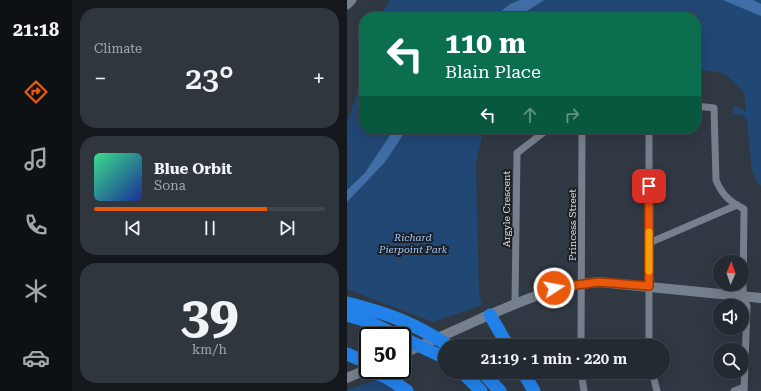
<!DOCTYPE html>
<html lang="en">
<head>
<meta charset="utf-8">
<style>
	:root { --surface:#242a32; --page:#30363e; --text:#f1f3f6; --muted:#a3a7ac; --line:#41464d; --accent:#ea580c }
	body { margin:0; font-family:"Roboto Serif",serif; background:var(--page); color:var(--text); height:100vh; display:flex; flex-direction:column; font-size:15px; white-space:nowrap }
	* { box-sizing:border-box; margin:0 }
	p { font-size:13px; color:var(--muted) }
	.icon { flex:none; width:22px; height:22px; fill:none; stroke:currentColor; stroke-width:2; stroke-linecap:round; stroke-linejoin:round }
	.map { position:relative; flex:1; overflow:hidden }
	.details { display:flex; flex-direction:column; gap:8px; padding:8px; background:#14171c; width:275px }
	.details>* { flex:none }
	.banner { position:absolute; left:12px; top:12px; width:342px; height:122px; border-radius:16px; box-shadow:0 4px 16px #0002,0 0 0 1px var(--line); background:#0b6e4f; color:#fff; overflow:hidden }
	.needle { width:26px; rotate:2deg }
	.buttons { position:absolute; left:366px; top:255px; display:grid; gap:8px }
	.buttons a { display:grid; place-items:center; width:36px; height:36px; border-radius:50%; background:var(--surface); box-shadow:0 4px 16px #0002,0 0 0 1px var(--line); font-size:20px }
	.speed { position:absolute; left:12px; top:327px; display:flex; gap:8px; font-size:20px; font-weight:700; text-align:center }
	.speed>* { display:grid; place-content:center; width:52px; height:52px; border-radius:50%; background:var(--surface); box-shadow:0 4px 16px #0002,0 0 0 1px var(--line); line-height:1 }
	.speed .limit { border:2px solid #111; border-radius:6px; background:#fff; color:#111 }
	.pin { position:absolute; display:grid; place-items:center; width:34px; height:34px; color:#fff; margin:-17px; border-radius:8px; box-shadow:0 2px 6px #0006 }
	.me { position:absolute; width:44px; margin:-22px; rotate:79deg; stroke-linejoin:round; filter:drop-shadow(0 0 3px #0008) }
	.turn { display:flex; align-items:center; gap:14px; height:84px; padding:0 20px; font-size:18px }
	.turn .icon { width:52px; height:52px; stroke-width:2.5 }
	.turn b { display:block; font-size:28px; line-height:34px }
	.lanes { display:flex; align-items:center; height:38px; padding:0 20px; background:#0003; justify-content:center; gap:20px; direction:ltr }
	.lanes .off { opacity:.35 }
	.big { font-size:30px; font-weight:600; line-height:1.1 }
	.details .widget { flex:1; display:flex; flex-direction:column; justify-content:center; gap:6px; min-width:0; padding:0 14px; border-radius:16px; background:var(--page) }
	.details .dial { align-items:center; gap:0 }
	.dial b { font-size:52px; line-height:1 }
	.song { display:flex; align-items:center; gap:12px }
	.cover { width:48px; height:48px; border-radius:6px; background:linear-gradient(135deg,hsl(150 70% 55%),hsl(230 70% 35%)) }
	.played { height:4px; border-radius:2px; background:linear-gradient(90deg,var(--accent) 75%,var(--line) 75%) }
	.keys { display:flex; justify-content:space-around; direction:ltr }
	.heat { display:flex; justify-content:space-between; align-items:center; font-size:22px; direction:ltr }
	.trip { position:absolute; left:91px; top:339px; width:232px; height:40px; border-radius:20px; background:var(--surface); box-shadow:0 4px 16px #0002,0 0 0 1px var(--line); font-weight:600; line-height:40px; text-align:center }
	main { display:flex; flex:1; min-height:0 }
	.tabs { display:flex; flex-direction:column; width:72px; justify-content:space-around; align-items:center; background:#0e1114; color:var(--muted) }
	.tabs .icon { width:28px; height:28px }
	.tabs .current { color:var(--accent) }
	.tabs b { font-size:18px; color:var(--text) }
	.map>svg:first-child { display:block }
	.green { fill:#214775 }
	.water { fill:#416ea6 }
	.lines { fill:none; stroke-linecap:round; stroke-linejoin:round }
	.minor { stroke:#767f8c; stroke-width:7 }
	.tertiary { stroke:#767f8c; stroke-width:9 }
	.secondary { stroke:#767f8c; stroke-width:10 }
	.motorway { stroke:#2282ea; stroke-width:13 }
	.route-casing { stroke:#983908; stroke-width:10 }
	.route { stroke:#ea580c; stroke-width:7 }
	.slow { stroke:#f59e0b; stroke-width:7 }
	.labels { text-anchor:middle; stroke-width:4; stroke-linejoin:round; paint-order:stroke }
	.street-label { font-size:10px; fill:#dbe0e7; stroke:#1c1f24 }
	.park-label { font-size:10px; font-style:italic; fill:#a3c8f8; stroke:#1c1f24 }
</style>
</head>
<body>
<main>
<nav class="tabs">
<b>21:18</b>
<svg class="icon current" aria-label="directions" viewBox="0 0 24 24"><path d="M12 3l9 9-9 9-9-9zM9 14v-3h6M13 9l2 2-2 2"/></svg>
<svg class="icon" aria-label="music" viewBox="0 0 24 24"><path d="M9 18V5l10-2v13"/><circle cx="6" cy="18" r="3"/><circle cx="16" cy="16" r="3"/></svg>
<svg class="icon" aria-label="phone" viewBox="0 0 24 24"><path d="M5 4h4l2 5-3 2q2 4 5 5l2-3 5 2v4C11 20 4 13 5 4z"/></svg>
<svg class="icon" aria-label="climate" viewBox="0 0 24 24"><path d="M12 3v18M4 7l16 10M4 17L20 7"/></svg>
<svg class="icon" aria-label="car" viewBox="0 0 24 24"><path d="M5 17H2v-5l4-1 3-4h7l3 4 3 1v5h-3M9 17h6M6 11h13"/><circle cx="7" cy="17" r="2"/><circle cx="17" cy="17" r="2"/></svg>
</nav>
<section class="details">
<div class="widget"><p>Climate</p>
<div class="heat"><a>−</a><b class="big">23°</b><a>+</a></div>
</div>
<div class="widget">
<div class="song"><i class="cover"></i><div><b>Blue Orbit</b><p>Sona</p></div></div>
<div class="played"></div>
<div class="keys"><svg class="icon" aria-label="previous" viewBox="0 0 24 24"><path d="M18 5L8 12l10 7zM5 5v14"/></svg><svg class="icon" aria-label="pause" viewBox="0 0 24 24"><path d="M8 5v14M16 5v14"/></svg><svg class="icon" aria-label="next" viewBox="0 0 24 24"><path d="M6 5l10 7-10 7zM19 5v14"/></svg></div>
</div>
<div class="widget dial"><b>39</b><p>km/h</p></div>
</section>
<div class="map">
<svg width="414" height="391" viewBox="0 0 414 391">
	<rect width="100%" height="100%" fill="#303843"/>
	<g class="green">
		<polygon points="43,0 414,0 414,186 409,181 408,174 405,172 400,120 396,115 386,114 386,105 399,111 397,92 377,73 349,69 349,17 32,17"/>
		<polygon points="17,51 17,129 137,129 129,162 132,294 135,305 86,322 0,289 0,122 9,97"/>
		<polygon points="31,379 46,391 0,391 0,390"/>
	</g>
	<g class="water">
		<polygon points="173,0 197,0 171,17 147,17 163,4"/>
		<polygon points="376,0 406,0 414,4 414,16"/>
		<polygon points="47,129 60,129 38,162 0,202 0,190 18,173"/>
	</g>
	<g class="lines">
		<g class="minor">
			<path d="M349,106L367,108L369,180C375,195 383,202 397,209L396,296L400,306L397,391"/>
			<polyline points="302,129 302,346"/>
			<polyline points="302,243 390,205"/>
			<polyline points="168,303 170,153 201,129"/>
			<polyline points="234,346 235,129"/>
			<polyline points="234,372 237,391"/>
			<polyline points="305,372 310,391"/>
			<polyline points="387,391 397,387"/>
		</g>
		<polyline class="tertiary" points="0,5 5,0"/>
		<g class="secondary">
			<path d="M55,354C81,342 107,331 133,319C172,302 209,285 252,282L414,298"/>
			<polyline points="0,378 21,369"/>
		</g>
		<g class="motorway">
			<path d="M0,303C40,313 67,323 102,346"/>
			<polyline points="0,315 20,321 98,358"/>
			<polyline points="143,315 161,346"/>
			<polyline points="0,354 21,363"/>
			<polyline points="21,370 39,377 60,391"/>
			<polyline points="115,372 134,391"/>
			<polyline points="135,372 153,391"/>
			<polyline points="176,372 187,391"/>
		</g>
	</g>
	<g class="lines">
		<g class="route-casing">
			<polyline id="route" points="207,288 252,282 302,286 302,186"/>
		</g>
		<use href="#route" class="route"/>
		<polyline class="slow" points="302,232 302,271"/>
	</g>
	<g class="labels">
		<g class="street-label">
			<text transform="translate(159 209) rotate(-90)" y="4">Argyle Crescent</text>
			<text transform="translate(225 225) rotate(-90)" y="4">Princess Street</text>
		</g>
		<g class="park-label">
			<text x="66" y="241">Richard<tspan x="66" dy="12">Pierpoint Park</tspan></text>
		</g>
	</g>
</svg>
<div class="buttons">
<a><svg class="needle" viewBox="-14 -14 28 28"><path d="M0-13l5 13h-10z" fill="#e53935"/><path d="M0 13l5-13h-10z" fill="#a3a7ac"/></svg></a>
<a><svg class="icon" aria-label="sound" viewBox="0 0 24 24"><path d="M4 9h4l5-4v14l-5-4H4zM17 9q2 3 0 6"/></svg></a>
<a><svg class="icon" aria-label="search" viewBox="0 0 24 24"><circle cx="10" cy="10" r="6"/><path d="M15 15l6 6"/></svg></a>
</div>
<div class="speed"><div class="limit">50</div></div>
<div class="pin" style="left:302px;top:186px;background:#d93025"><svg class="icon" aria-label="arrive" viewBox="0 0 24 24"><path d="M6 21V4h12l-3 4 3 4H6"/></svg></div>
<svg class="me" style="left:207px;top:288px" viewBox="-20 -20 40 40"><circle r="17" fill="#ea580c" stroke="#fff" stroke-width="3"/><path d="M0-11L8 9 0 5-8 9z" fill="#fff"/></svg>
<div class="trip">21:19 · 1 min · 220 m</div>
<div class="banner">
<div class="turn"><svg class="icon" aria-label="left" viewBox="0 0 24 24"><path d="M17 20v-9H6M10 6l-5 5 5 5"/></svg><div><b>110 m</b>Blain Place</div></div>
<div class="lanes"><svg class="icon" aria-label="left" viewBox="0 0 24 24"><path d="M17 20v-9H6M10 6l-5 5 5 5"/></svg><svg class="icon off" aria-label="ahead" viewBox="0 0 24 24"><path d="M12 20V5M6 11l6-6 6 6"/></svg><svg class="icon off" aria-label="right" viewBox="0 0 24 24"><path d="M7 20v-9h11M14 6l5 5-5 5"/></svg></div>
</div>
</div>
</main>
</body>
</html>
